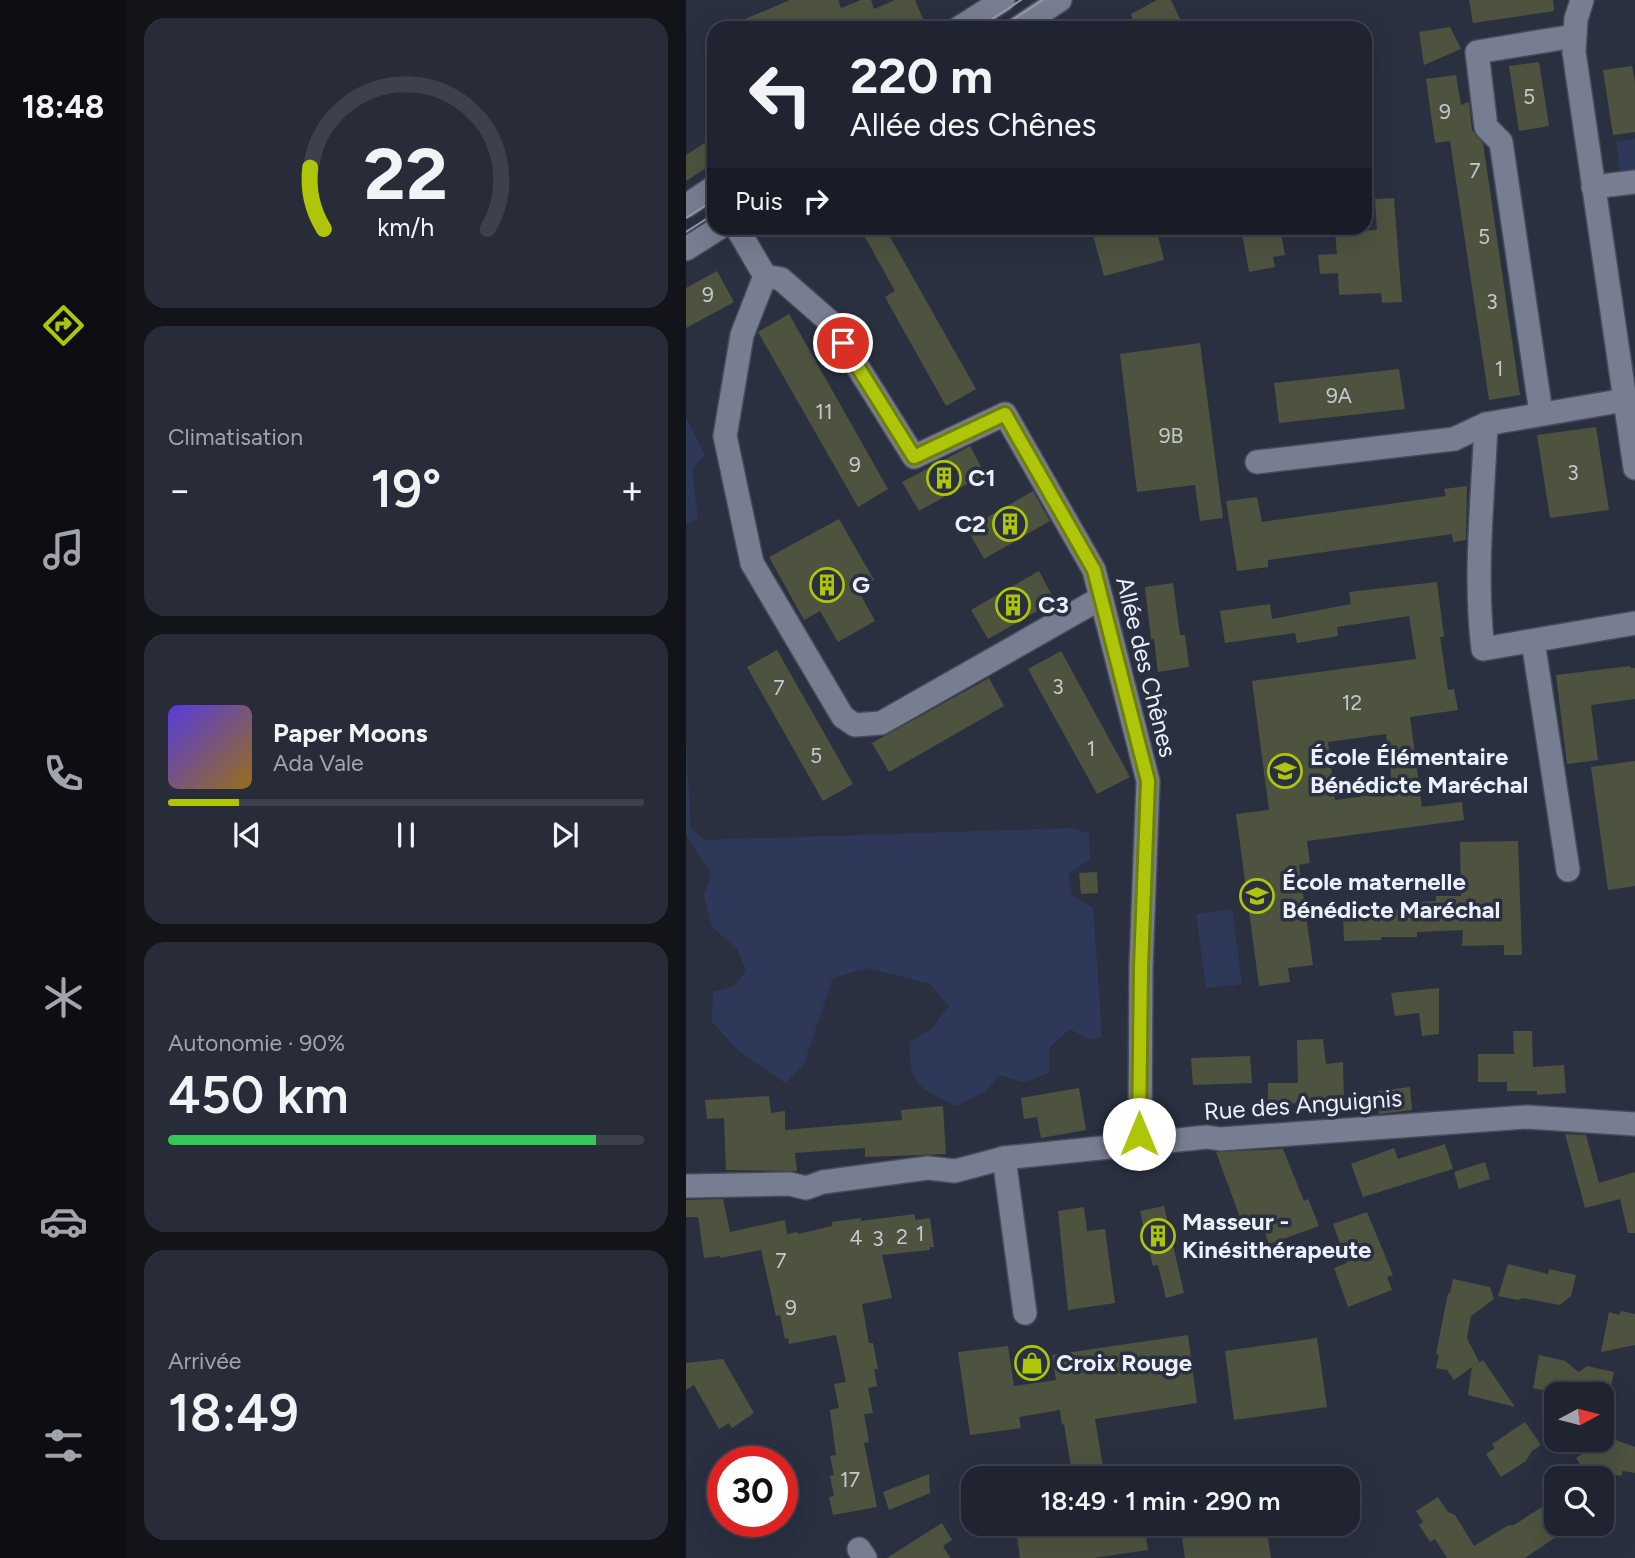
<!DOCTYPE html>
<html lang="fr">
<head>
<meta charset="utf-8">
<style>
	:root { --surface:#202430; --page:#282c38; --text:#f1f3f6; --muted:#a2a4ab; --line:#3d414c; --accent:#aec50a }
	body { margin:0; font-family:Figtree,sans-serif; background:var(--page); color:var(--text); height:100vh; display:flex; flex-direction:column; font-size:26px; white-space:nowrap }
	* { box-sizing:border-box; margin:0 }
	p { font-size:23px; color:var(--muted) }
	.icon { flex:none; width:38px; height:38px; fill:none; stroke:currentColor; stroke-width:2; stroke-linecap:round; stroke-linejoin:round }
	.map { position:relative; flex:1; overflow:hidden }
	.drawer { display:flex; flex-direction:column; gap:18px; padding:18px; background:#12141a; width:560px }
	.drawer>* { flex:none }
	.banner { position:absolute; left:21px; top:21px; width:665px; height:214px; border-radius:21px; box-shadow:0 7px 28px #0002,0 0 0 2px var(--line); background:#202430; color:var(--text); overflow:hidden }
	.needle { width:46px; rotate:83deg }
	.tools { position:absolute; left:858px; top:1382px; display:grid; gap:14px }
	.tools a { display:grid; place-items:center; width:70px; height:70px; border-radius:14px; background:var(--surface); box-shadow:0 7px 28px #0002,0 0 0 2px var(--line); font-size:35px }
	.speed { position:absolute; left:21px; top:1446px; display:flex; gap:14px; font-size:35px; font-weight:700; text-align:center }
	.speed>* { display:grid; place-content:center; width:91px; height:91px; border-radius:50%; background:var(--surface); box-shadow:0 7px 28px #0002,0 0 0 2px var(--line); line-height:1 }
	.speed .limit { border:10px solid #d22; background:#fff; color:#111 }
	.pin { position:absolute; display:grid; place-items:center; width:60px; height:60px; color:#fff; margin:-30px; border:4px solid #fff; border-radius:50%; box-shadow:0 2px 7px #0007 }
	.me { position:absolute; width:77px; margin:-38px; rotate:0deg; stroke-linejoin:round; filter:drop-shadow(0 0 5px #0008) }
	.turn { display:flex; align-items:center; gap:24px; height:147px; padding:0 28px; font-size:32px }
	.turn .icon { width:91px; height:91px; stroke-width:2.5 }
	.turn b { display:block; font-size:49px; line-height:60px }
	.then { display:flex; align-items:center; height:66px; padding:0 28px; background:#0003; gap:14px; font-size:26px }
	.big { font-size:52px; font-weight:600; line-height:1.1 }
	.drawer .card { flex:1; display:flex; flex-direction:column; justify-content:center; gap:10px; min-width:0; padding:0 24px; border-radius:21px; background:var(--page) }
	.drawer .dial { align-items:center; gap:0 }
	.dial svg { height:182px; overflow:visible; fill:none; stroke:var(--line); stroke-width:7; stroke-linecap:round; text-anchor:middle }
	.dial text { fill:var(--text); stroke:none }
	.song { display:flex; align-items:center; gap:21px }
	.cover { width:84px; height:84px; border-radius:10px; background:linear-gradient(135deg,hsl(250 70% 55%),hsl(40 70% 35%)) }
	.played { height:7px; border-radius:4px; background:linear-gradient(90deg,var(--accent) 15%,var(--line) 15%) }
	.keys { display:flex; justify-content:space-around; direction:ltr }
	.heat { display:flex; justify-content:space-between; align-items:center; font-size:38px; direction:ltr }
	.charge { height:10px; border-radius:5px; background:linear-gradient(90deg,#34c759 90%,var(--line) 0) }
	.trip { position:absolute; left:275px; top:1466px; width:399px; height:70px; border-radius:21px; background:var(--surface); box-shadow:0 7px 28px #0002,0 0 0 2px var(--line); font-weight:600; line-height:70px; text-align:center }
	main { display:flex; flex:1; min-height:0 }
	.dock { display:flex; flex-direction:column; width:126px; justify-content:space-around; align-items:center; background:#0d0e13; color:var(--muted) }
	.dock .icon { width:49px; height:49px }
	.dock .on { color:var(--accent) }
	.dock b { font-size:32px; color:var(--text) }
	.map>svg:first-child { display:block }
	.green { fill:#2e395a }
	.building { fill:#4e5340; fill-rule:evenodd }
	.lines { fill:none; stroke-linecap:round; stroke-linejoin:round }
	.street-casing { stroke:#474b59; stroke-width:26 }
	.street { stroke:#777e91; stroke-width:23 }
	.tram { stroke:#9599a7; stroke-width:2 }
	.route-casing { stroke:#718006; stroke-width:18 }
	.route { stroke:#aec50a; stroke-width:12 }
	.labels { text-anchor:middle; stroke-width:7; stroke-linejoin:round; paint-order:stroke }
	.number-label { font-size:21px; fill:#c4c9cc }
	.poi-label { font-size:24px; font-weight:bold; fill:#ecf0fb; stroke:#2a3040; text-anchor:start }
	.street-label { font-size:24px; fill:#ecf0fb; stroke:#2a3040 }
</style>
</head>
<body>
<main>
<nav class="dock">
<b>18:48</b>
<svg class="icon on" aria-label="directions" viewBox="0 0 24 24"><path d="M12 3l9 9-9 9-9-9zM9 14v-3h6M13 9l2 2-2 2"/></svg>
<svg class="icon" aria-label="music" viewBox="0 0 24 24"><path d="M9 18V5l10-2v13"/><circle cx="6" cy="18" r="3"/><circle cx="16" cy="16" r="3"/></svg>
<svg class="icon" aria-label="phone" viewBox="0 0 24 24"><path d="M5 4h4l2 5-3 2q2 4 5 5l2-3 5 2v4C11 20 4 13 5 4z"/></svg>
<svg class="icon" aria-label="climate" viewBox="0 0 24 24"><path d="M12 3v18M4 7l16 10M4 17L20 7"/></svg>
<svg class="icon" aria-label="car" viewBox="0 0 24 24"><path d="M5 17H2v-5l4-1 3-4h7l3 4 3 1v5h-3M9 17h6M6 11h13"/><circle cx="7" cy="17" r="2"/><circle cx="17" cy="17" r="2"/></svg>
<svg class="icon" aria-label="filters" viewBox="0 0 24 24"><path d="M4 7h16M4 17h16"/><circle cx="9" cy="7" r="2"/><circle cx="15" cy="17" r="2"/></svg>
</nav>
<section class="drawer">
<div class="card dial"><svg viewBox="0 0 100 80">
<path d="M14 69A42 42 0 1 1 86 69"/>
<path d="M14 69A42 42 0 0 1 8 42" stroke="#aec50a"/>
<text x="50" y="56" font-size="32" font-weight="700">22</text>
<text x="50" y="72" font-size="11">km/h</text>
</svg></div>
<div class="card"><p>Climatisation</p>
<div class="heat"><a>−</a><b class="big">19°</b><a>+</a></div>
</div>
<div class="card">
<div class="song"><i class="cover"></i><div><b>Paper Moons</b><p>Ada Vale</p></div></div>
<div class="played"></div>
<div class="keys"><svg class="icon" aria-label="previous" viewBox="0 0 24 24"><path d="M18 5L8 12l10 7zM5 5v14"/></svg><svg class="icon" aria-label="pause" viewBox="0 0 24 24"><path d="M8 5v14M16 5v14"/></svg><svg class="icon" aria-label="next" viewBox="0 0 24 24"><path d="M6 5l10 7-10 7zM19 5v14"/></svg></div>
</div>
<div class="card"><p>Autonomie · 90%</p><b class="big">450 km</b><div class="charge"></div></div>
<div class="card"><p>Arrivée</p><b class="big">18:49</b></div>
</section>
<div class="map">
<svg width="949" height="1558" viewBox="0 0 949 1558">
	<rect width="100%" height="100%" fill="#2a3040"/>
	<g class="green">
		<polygon points="949,139 949,176 935,178 930,142"/>
		<polygon points="0,418 19,455 6,469 12,519 0,524"/>
		<path d="M0,742L5,829L19,840L388,828L403,834L404,859L382,874L386,895L407,908L416,1037L404,1040L384,1029L363,1048V1073L338,1082L313,1075L300,1091L271,1106C234,1088 222,1086 224,1042L245,1029L263,1006L244,984L181,968L147,978L118,1064L99,1083L53,1051L26,1022L27,992L48,986L60,971L52,950L26,927L18,895L25,873L0,835Z"/>
		<polygon points="546,909 556,984 520,988 510,914"/>
	</g>
	<g class="building">
		<polygon points="104,0 152,0 155,8 175,0 185,0 188,9 209,0 229,0 237,19 215,28 38,28"/>
		<polygon points="471,0 485,0 494,19 489,22 492,28 449,28 445,14"/>
		<polygon points="783,0 867,0 868,11 787,23"/>
		<polygon points="764,27 775,49 738,65 733,32"/>
		<polygon points="853,62 863,126 833,131 823,66"/>
		<polygon points="946,66 949,83 949,132 927,135 917,70"/>
		<polygon points="770,75 775,105 783,102 786,130 797,143 834,395 803,400 764,141 749,143 740,79"/>
		<polygon points="28,137 28,163 0,181 0,155"/>
		<polygon points="708,198 716,302 696,303 695,293 653,295 652,273 634,274 632,255 651,254 649,232 691,230 689,199"/>
		<polygon points="174,228 199,228 290,389 260,406 199,297 209,291"/>
		<polygon points="405,228 470,228 478,260 418,276"/>
		<polygon points="555,228 594,228 599,255 587,257 589,267 563,272"/>
		<polygon points="31,271 48,302 0,328 0,288"/>
		<polygon points="103,314 202,489 172,507 72,332"/>
		<polygon points="514,343 537,518 514,521 509,485 451,492 434,354"/>
		<polygon points="713,369 719,409 593,423 588,383"/>
		<polygon points="910,427 923,510 864,518 851,435"/>
		<polygon points="284,446 299,474 233,511 216,482"/>
		<polygon points="781,486 780,540 767,542 766,534 582,560 582,567 551,571 540,501 571,497 576,522 760,496 758,489"/>
		<polygon points="347,491 364,521 298,559 281,529"/>
		<polygon points="153,519 188,580 172,590 189,621 152,642 134,611 118,620 83,557"/>
		<polygon points="353,571 369,601 302,639 285,610"/>
		<path d="M751,582L758,637H754L762,690L768,689L772,710L724,717L736,807L776,802L778,820L621,841L624,863L613,865L627,965L602,968L604,982L573,986L550,814L583,810L566,681L730,659L723,616L651,627L652,636L611,643L609,633L539,643L534,611L584,604L586,619L665,604L663,592ZM700,734L707,792L649,800L642,742Z"/>
		<polygon points="487,583 494,635 499,635 503,667 472,672 468,639 465,639 459,587"/>
		<polygon points="91,650 167,784 137,801 61,667"/>
		<polygon points="375,651 444,777 411,794 342,669"/>
		<polygon points="944,666 945,668 949,668 949,699 905,705 912,760 881,764 870,675"/>
		<polygon points="303,678 318,706 203,772 186,743"/>
		<polygon points="949,761 949,886 922,890 905,767"/>
		<polygon points="832,841 836,955 818,955 818,945 776,946 777,930 731,932 731,937 695,937 695,940 658,941 657,916 683,915 682,911 717,909 717,903 750,901 750,896 775,896 774,842"/>
		<polygon points="411,872 412,893 395,894 393,873"/>
		<polygon points="753,988 753,1034 736,1036 733,1013 709,1016 705,993"/>
		<polygon points="827,1031 846,1031 847,1067 878,1065 880,1093 851,1095 851,1091 821,1091 821,1082 792,1082 792,1054 828,1054"/>
		<polygon points="637,1039 640,1064 657,1062 658,1102 582,1104 582,1083 612,1083 611,1040"/>
		<polygon points="564,1056 566,1083 507,1085 505,1058"/>
		<polygon points="724,1087 726,1110 693,1114 692,1091"/>
		<polygon points="393,1088 400,1130 355,1138 351,1117 338,1119 335,1098"/>
		<polygon points="83,1096 85,1113 99,1111 99,1130 216,1120 215,1110 257,1106 260,1154 179,1157 179,1148 109,1153 111,1171 40,1170 38,1118 21,1119 19,1100"/>
		<polygon points="879,1134 900,1135 913,1183 949,1172 949,1233 942,1233 934,1199 899,1208"/>
		<polygon points="759,1144 767,1169 677,1197 665,1164 708,1148 712,1159"/>
		<polygon points="597,1149 618,1201 622,1199 633,1226 583,1244 573,1216 556,1223 530,1152"/>
		<polygon points="799,1162 804,1179 773,1189 768,1172"/>
		<polygon points="37,1199 44,1232 99,1220 101,1234 112,1232 112,1234 146,1226 146,1222 175,1218 175,1221 229,1214 229,1220 244,1218 248,1247 244,1247 244,1250 196,1255 206,1298 176,1304 183,1343 187,1343 192,1369 188,1369 191,1386 182,1388 187,1413 178,1414 183,1442 178,1443 191,1507 147,1515 143,1497 148,1496 144,1476 148,1475 144,1456 150,1455 144,1410 153,1408 148,1384 160,1382 150,1335 103,1344 102,1338 99,1339 94,1315 90,1316 75,1250 34,1258 34,1256 18,1258 12,1217 0,1217 0,1200"/>
		<polygon points="478,1206 498,1293 480,1298 472,1265 467,1266 454,1211"/>
		<polygon points="398,1207 401,1231 419,1229 429,1303 382,1310 372,1211"/>
		<polygon points="681,1212 707,1275 701,1277 706,1290 662,1307 648,1268 661,1263 647,1224"/>
		<polygon points="822,1264 862,1274 863,1269 890,1275 885,1296 874,1305 836,1298 832,1300 812,1296"/>
		<polygon points="767,1279 804,1287 808,1299 785,1316 781,1338 793,1362 768,1380 761,1370 750,1368 753,1355 750,1354 762,1293 764,1293"/>
		<polygon points="935,1311 949,1314 949,1345 915,1352 923,1312 933,1315"/>
		<polygon points="502,1335 511,1403 409,1419 419,1479 387,1479 378,1424 376,1425 374,1410 333,1417 335,1428 284,1435 272,1352 322,1346 328,1386 370,1380 366,1355"/>
		<polygon points="631,1338 641,1407 548,1420 539,1351"/>
		<polygon points="853,1355 879,1361 893,1372 901,1366 928,1372 923,1395 880,1395 847,1388"/>
		<polygon points="37,1359 68,1413 46,1428 43,1423 33,1429 8,1385 0,1390 0,1363"/>
		<polygon points="797,1360 829,1407 782,1395 786,1367"/>
		<polygon points="839,1422 855,1445 846,1451 840,1461 815,1477 800,1454 809,1448 806,1444"/>
		<polygon points="922,1437 949,1447 949,1473 937,1471 935,1476 914,1472 903,1479 890,1458"/>
		<polygon points="243,1474 244,1493 203,1510 197,1492"/>
		<polygon points="752,1497 762,1512 769,1515 788,1546 821,1526 828,1525 870,1498 870,1537 839,1558 761,1558 749,1539 744,1542 733,1525 737,1522 730,1511"/>
		<polygon points="256,1523 266,1540 257,1546 264,1558 201,1558"/>
		<polygon points="329,1524 458,1524 462,1550 408,1558 334,1558"/>
		<polygon points="494,1524 580,1524 585,1558 499,1558"/>
	</g>
	<g class="lines">
		<g class="street-casing">
			<g id="street">
				<polyline points="896,0 890,19 888,52 949,468"/>
				<polyline points="273,28 317,0"/>
				<polyline points="332,28 374,0"/>
				<polyline points="907,187 949,182"/>
				<polyline points="0,206 28,187"/>
				<polyline points="51,228 79,276 95,279 143,321 228,457 319,414 408,570 462,781 455,967 454,1142"/>
				<polyline points="0,249 33,228"/>
				<polyline points="79,276 56,335 39,436 66,563 157,717 169,725 195,723 415,598"/>
				<polyline points="855,413 815,142 800,127 791,52 888,36"/>
				<path d="M800,424C797,498 788,575 797,649L949,623"/>
				<polyline points="571,462 768,439 800,424 939,400"/>
				<polyline points="847,641 882,870"/>
				<polyline points="318,1158 339,1313"/>
				<polyline points="0,1186 104,1184 120,1188 137,1182 242,1168 269,1171 318,1158 521,1137 534,1139 841,1117 949,1124"/>
				<polyline points="173,1549 179,1558"/>
			</g>
		</g>
		<use href="#street" class="street"/>
		<g class="tram">
			<polyline points="292,28 335,0"/>
			<polyline points="314,28 357,0"/>
			<polyline points="0,218 28,200"/>
			<polyline points="0,232 28,214"/>
		</g>
	</g>
	<g class="lines">
		<g class="route-casing">
			<polyline id="route" points="157,343 228,457 319,414 408,570 462,781 455,967 453,1134"/>
		</g>
		<use href="#route" class="route"/>
	</g>
	<defs>
		<g id="building-ring" transform="scale(1.75)"><circle r="9.5" fill="#2a3040" stroke="#aec50a" stroke-width="1.5"/><path d="M-4-6H4V6H1V3H-1V6H-4ZM-2.5-4.3h1.7v1.8h-1.7ZM.8-4.3h1.7v1.8H.8ZM-2.5-1h1.7V.8h-1.7ZM.8-1h1.7V.8H.8Z" fill="#aec50a"/></g>
		<g id="school-ring" transform="scale(1.75)"><circle r="9.5" fill="#2a3040" stroke="#aec50a" stroke-width="1.5"/><path d="M0-5L7-2L0 1L-7-2ZM-4 1L0 2.5L4 1V4Q0 6-4 4Z" fill="#aec50a"/></g>
		<g id="shop-ring" transform="scale(1.75)"><circle r="9.5" fill="#2a3040" stroke="#aec50a" stroke-width="1.5"/><path d="M-5-2.5h2.3a2.7 3.5 0 0 1 5.4 0H5L5.5 6h-11ZM-1.5-2.5h3a1.5 2.3 0 0 0-3 0Z" fill="#aec50a"/></g>
	</defs>
	<g fill-rule="evenodd">
		<use href="#building-ring" x="258" y="478"/>
		<use href="#building-ring" x="324" y="524"/>
		<use href="#building-ring" x="141" y="585"/>
		<use href="#building-ring" x="327" y="605"/>
		<use href="#school-ring" x="599" y="771"/>
		<use href="#school-ring" x="571" y="896"/>
		<use href="#building-ring" x="472" y="1236"/>
		<use href="#shop-ring" x="346" y="1363"/>
	</g>
	<g class="labels">
		<g class="number-label">
			<text x="843" y="104">5</text>
			<text x="759" y="119">9</text>
			<text x="789" y="178">7</text>
			<text x="798" y="244">5</text>
			<text x="22" y="302">9</text>
			<text x="806" y="309">3</text>
			<text x="813" y="376">1</text>
			<text x="653" y="403">9A</text>
			<text x="138" y="419">11</text>
			<text x="485" y="443">9B</text>
			<text x="169" y="472">9</text>
			<text x="887" y="480">3</text>
			<text x="372" y="694">3</text>
			<text x="93" y="695">7</text>
			<text x="666" y="710">12</text>
			<text x="405" y="756">1</text>
			<text x="130" y="763">5</text>
			<text x="234" y="1241">1</text>
			<text x="216" y="1244">2</text>
			<text x="170" y="1245">4</text>
			<text x="192" y="1246">3</text>
			<text x="95" y="1268">7</text>
			<text x="105" y="1315">9</text>
			<text x="164" y="1487">17</text>
		</g>
		<g class="poi-label">
			<text x="282" y="486">C1</text>
			<text x="300" y="532" text-anchor="end">C2</text>
			<text x="166" y="593">G</text>
			<text x="352" y="613">C3</text>
			<text x="624" y="765">École Élémentaire<tspan x="624" dy="28">Bénédicte Maréchal</tspan></text>
			<text x="596" y="890">École maternelle<tspan x="596" dy="28">Bénédicte Maréchal</tspan></text>
			<text x="496" y="1230">Masseur -<tspan x="496" dy="28">Kinésithérapeute</tspan></text>
			<text x="370" y="1371">Croix Rouge</text>
		</g>
		<g class="street-label">
			<text transform="translate(460 667) rotate(76)" y="8">Allée des Chênes</text>
			<text transform="translate(617 1105) rotate(-4)" y="8">Rue des Anguignis</text>
		</g>
	</g>
</svg>
<div class="tools">
<a><svg class="needle" viewBox="-14 -14 28 28"><path d="M0-13l5 13h-10z" fill="#e53935"/><path d="M0 13l5-13h-10z" fill="#a2a4ab"/></svg></a>
<a><svg class="icon" aria-label="search" viewBox="0 0 24 24"><circle cx="10" cy="10" r="6"/><path d="M15 15l6 6"/></svg></a>
</div>
<div class="speed"><div class="limit">30</div></div>
<div class="pin" style="left:157px;top:343px;background:#d93025"><svg class="icon" aria-label="arrive" viewBox="0 0 24 24"><path d="M6 21V4h12l-3 4 3 4H6"/></svg></div>
<svg class="me" style="left:453px;top:1134px" viewBox="-20 -20 40 40"><circle r="19" fill="#fff"/><path d="M0-13L10 11 0 6-10 11z" fill="#aec50a"/></svg>
<div class="trip">18:49 · 1 min · 290 m</div>
<div class="banner">
<div class="turn"><svg class="icon" aria-label="left" viewBox="0 0 24 24"><path d="M17 20v-9H6M10 6l-5 5 5 5"/></svg><div><b>220 m</b>Allée des Chênes</div></div>
<div class="then">Puis<svg class="icon" aria-label="right" viewBox="0 0 24 24"><path d="M7 20v-9h11M14 6l5 5-5 5"/></svg></div>
</div>
</div>
</main>
</body>
</html>
